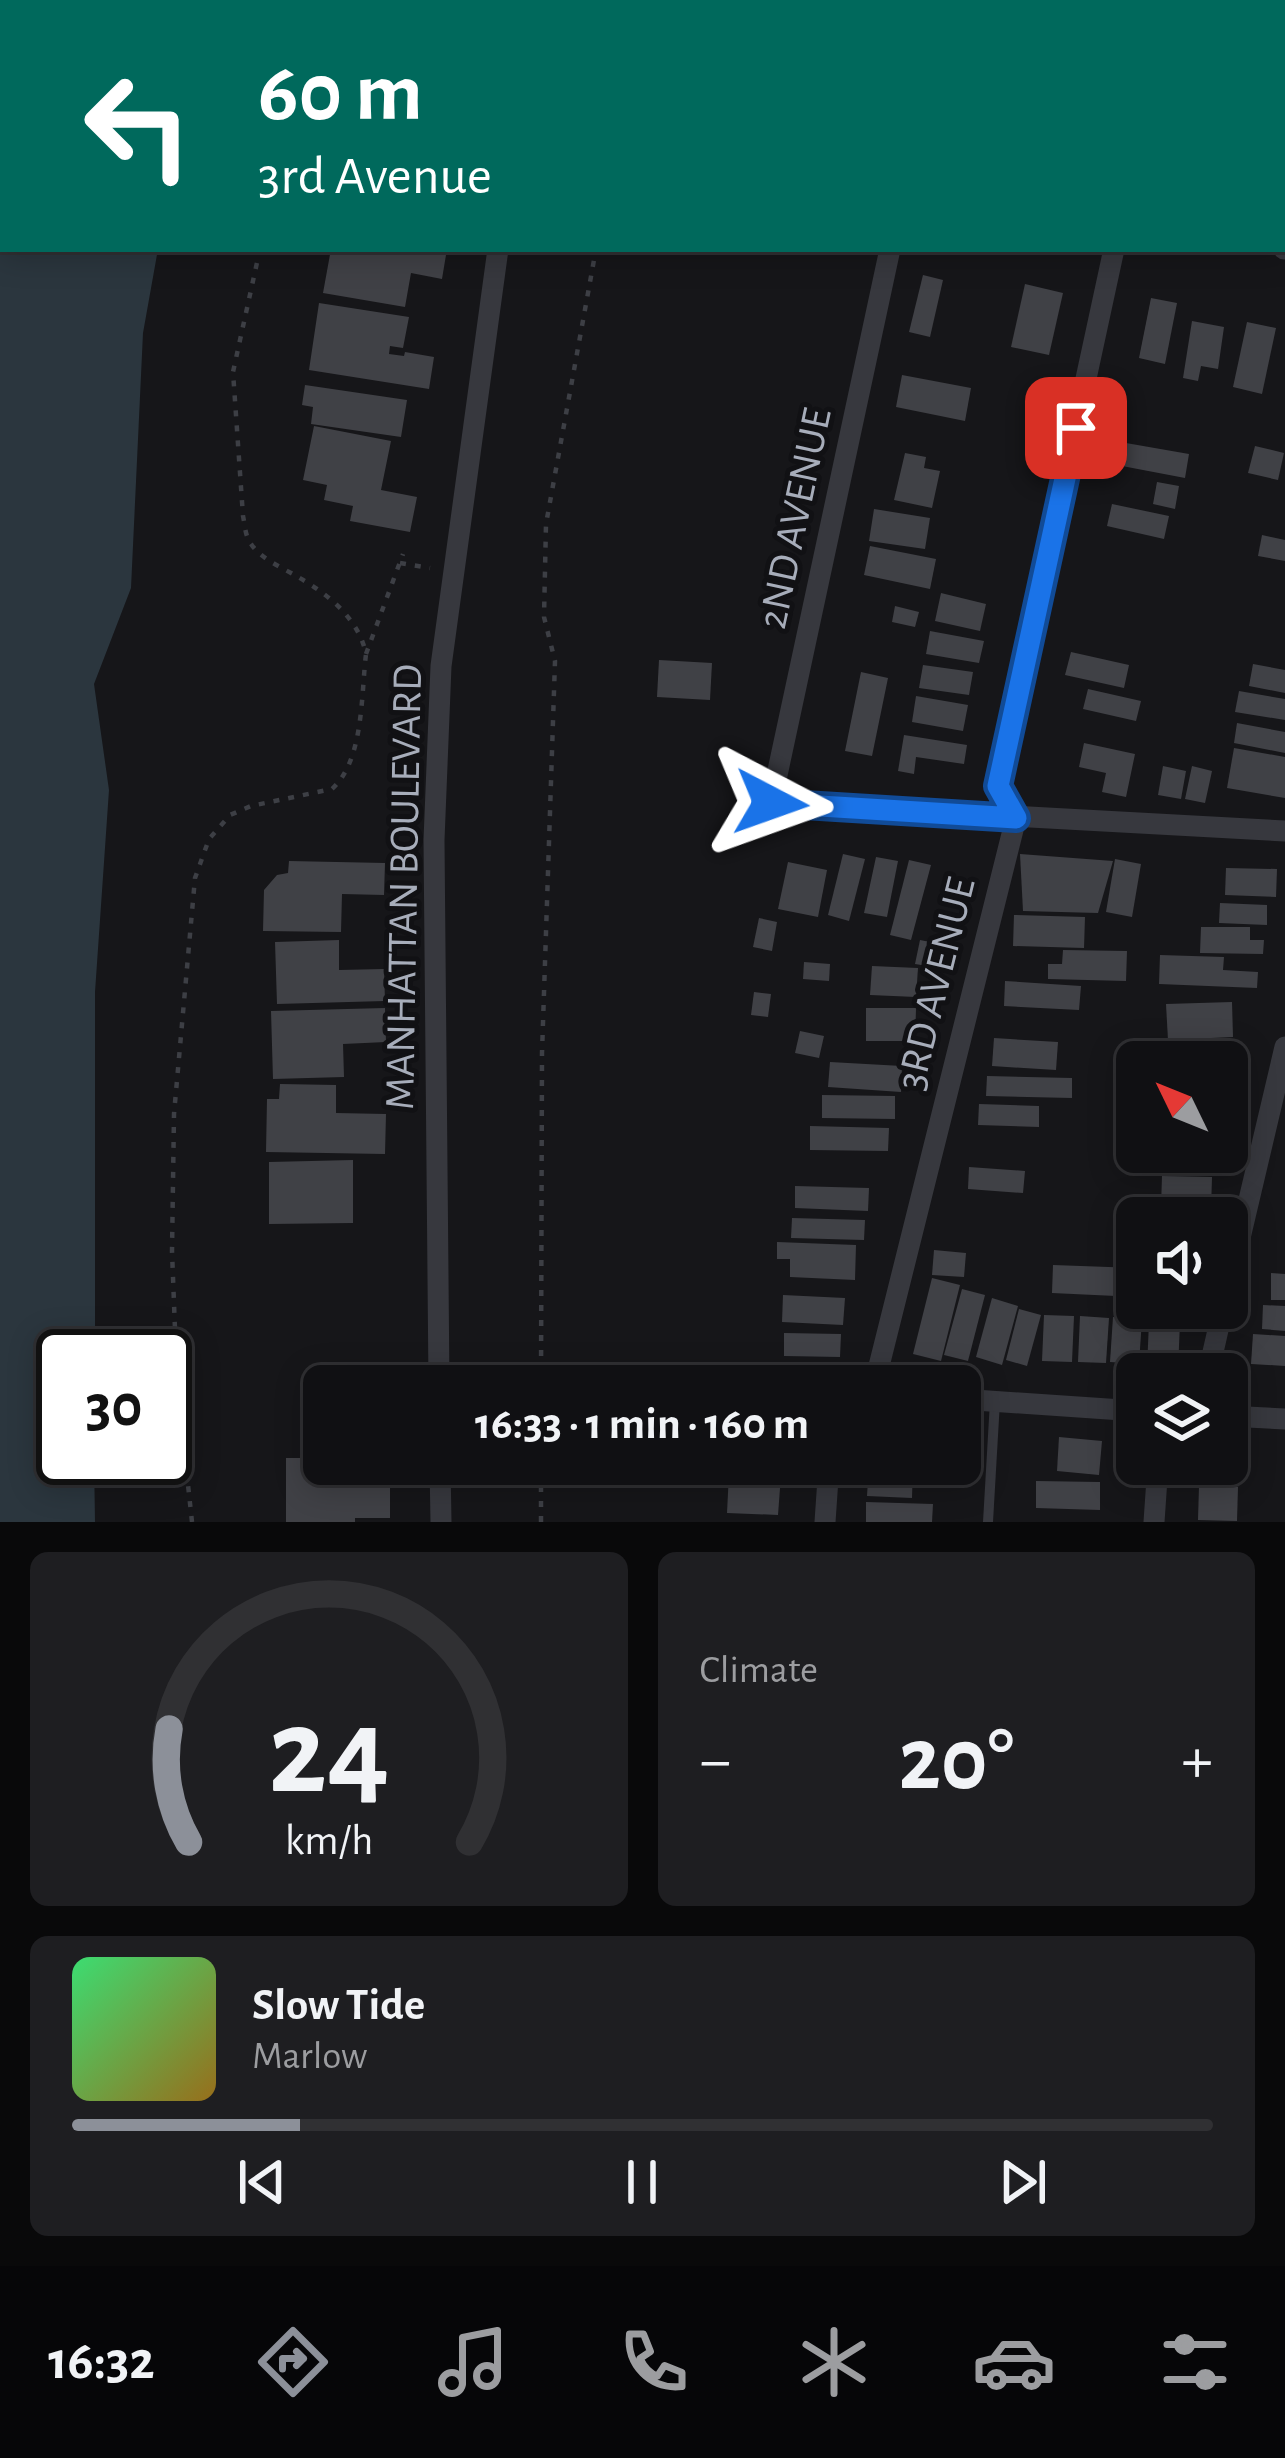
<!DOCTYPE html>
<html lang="en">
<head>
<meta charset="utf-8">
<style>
	:root { --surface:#101013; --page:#1e1e21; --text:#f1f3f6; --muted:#9c9da0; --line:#303033; --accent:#8c9099 }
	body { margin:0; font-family:"Alegreya Sans",sans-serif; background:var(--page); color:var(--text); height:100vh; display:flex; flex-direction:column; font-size:45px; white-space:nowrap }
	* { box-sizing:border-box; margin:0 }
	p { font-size:39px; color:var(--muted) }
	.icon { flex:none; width:66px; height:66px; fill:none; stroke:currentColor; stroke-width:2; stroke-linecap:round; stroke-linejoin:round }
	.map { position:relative; height:1522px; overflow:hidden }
	.sheet { display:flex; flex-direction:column; gap:30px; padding:30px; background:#09090a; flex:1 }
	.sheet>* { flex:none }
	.hud { position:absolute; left:0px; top:0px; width:1287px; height:252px; box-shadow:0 6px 30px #0003,0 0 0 3px var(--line); background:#00695c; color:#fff; overflow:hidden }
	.needle { width:78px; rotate:313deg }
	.controls { position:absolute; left:1116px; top:1041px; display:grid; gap:24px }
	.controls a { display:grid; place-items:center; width:132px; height:132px; border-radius:18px; background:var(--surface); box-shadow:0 6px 30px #0003,0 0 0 3px var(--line); font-size:60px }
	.speed { position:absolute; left:36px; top:1329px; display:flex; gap:24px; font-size:60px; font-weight:700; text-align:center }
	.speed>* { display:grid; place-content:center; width:156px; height:156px; border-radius:50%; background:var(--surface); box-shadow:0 6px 30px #0003,0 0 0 3px var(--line); line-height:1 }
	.speed .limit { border:6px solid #111; border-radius:18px; background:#fff; color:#111 }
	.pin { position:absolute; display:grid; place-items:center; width:102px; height:102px; color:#fff; margin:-51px; border-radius:24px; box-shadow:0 6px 18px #0006 }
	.me { position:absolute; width:132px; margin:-66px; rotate:94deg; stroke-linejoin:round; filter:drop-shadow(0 0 9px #0008) }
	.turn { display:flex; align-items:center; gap:42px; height:252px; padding:0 60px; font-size:54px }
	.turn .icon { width:156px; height:156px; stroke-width:2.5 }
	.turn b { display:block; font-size:84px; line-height:102px }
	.big { font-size:90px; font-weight:700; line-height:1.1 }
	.sheet .widget { flex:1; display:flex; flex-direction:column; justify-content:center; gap:18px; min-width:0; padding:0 42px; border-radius:18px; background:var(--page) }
	.sheet .dial { align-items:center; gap:0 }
	.dial svg { height:312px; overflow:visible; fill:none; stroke:var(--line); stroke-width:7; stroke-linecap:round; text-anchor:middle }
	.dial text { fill:var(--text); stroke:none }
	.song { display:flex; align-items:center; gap:36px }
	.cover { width:144px; height:144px; border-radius:18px; background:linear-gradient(135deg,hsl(140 70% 55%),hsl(40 70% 35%)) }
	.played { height:12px; border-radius:6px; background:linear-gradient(90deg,var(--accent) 20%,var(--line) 20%) }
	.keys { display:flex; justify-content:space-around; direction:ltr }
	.heat { display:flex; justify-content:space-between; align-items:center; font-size:66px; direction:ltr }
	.sheet .tiles { flex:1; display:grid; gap:30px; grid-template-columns:1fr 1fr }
	.widget:last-child { grid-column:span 2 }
	.trip { position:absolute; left:303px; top:1365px; width:678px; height:120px; border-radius:18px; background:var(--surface); box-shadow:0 6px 30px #0003,0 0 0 3px var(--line); font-weight:700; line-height:120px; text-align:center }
	.tab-bar { display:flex; height:192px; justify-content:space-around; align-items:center; background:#060608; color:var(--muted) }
	.tab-bar .icon { width:84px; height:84px }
	.tab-bar .selected { color:var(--accent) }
	.tab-bar b { font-size:54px; color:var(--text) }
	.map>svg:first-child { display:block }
	.water { fill:#2b363e }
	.building { fill:#404146 }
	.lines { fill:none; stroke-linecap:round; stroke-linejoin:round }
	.path { stroke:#3d3f45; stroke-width:4.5; stroke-dasharray:6 9; stroke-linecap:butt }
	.lane { stroke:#37383e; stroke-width:10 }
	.street { stroke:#37383e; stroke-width:21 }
	.route-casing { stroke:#114b97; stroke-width:30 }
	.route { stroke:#1a73e8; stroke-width:21 }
	.labels { text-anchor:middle; stroke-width:10; stroke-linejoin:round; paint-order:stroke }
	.street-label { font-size:42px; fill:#a7adba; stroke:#111114 }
</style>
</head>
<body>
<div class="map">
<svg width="1285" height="1522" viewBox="0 0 1285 1522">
	<rect width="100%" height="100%" fill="#161619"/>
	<polygon class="water" points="0,0 193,0 193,3 3,3 3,249 158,249 143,333 131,588 94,684 109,790 95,992 95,1356 63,1356 63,1458 94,1458 95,1522 0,1522"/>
	<g class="building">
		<polygon points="331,249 447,249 442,279 411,273 405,307 323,293"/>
		<polygon points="923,275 943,280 930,337 909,332"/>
		<polygon points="1025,284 1063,293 1049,355 1011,347"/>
		<polygon points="1151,298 1177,303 1165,364 1139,358"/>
		<polygon points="319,303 409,317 403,348 390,346 389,354 404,356 405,352 434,357 429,389 309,370"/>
		<polygon points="1192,321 1224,327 1218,369 1201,366 1198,381 1183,378"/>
		<polygon points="1247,322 1276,328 1262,394 1233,387"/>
		<polygon points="902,375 971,388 965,421 896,407"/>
		<polygon points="305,385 407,400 401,437 311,424 313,407 302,405"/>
		<polygon points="314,426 391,441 381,490 417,497 410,532 350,521 353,506 324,500 327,485 303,480"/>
		<polygon points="1126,443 1189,454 1185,478 1122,466"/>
		<polygon points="1255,446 1284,453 1278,480 1248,473"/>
		<polygon points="905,453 926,457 924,468 940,471 932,508 894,500"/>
		<polygon points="1157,482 1179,486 1175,509 1153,504"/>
		<polygon points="1112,504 1169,516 1164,539 1107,526"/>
		<polygon points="874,509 930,518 925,549 869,541"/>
		<polygon points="1262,535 1285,540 1285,561 1258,556"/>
		<polygon points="870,546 936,559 930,589 864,575"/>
		<polygon points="941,593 986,604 980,631 935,621"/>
		<polygon points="895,606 919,612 915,627 892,622"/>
		<polygon points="930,631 984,641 979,663 926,654"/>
		<polygon points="1071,652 1129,665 1124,688 1065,675"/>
		<polygon points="659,660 712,663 710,700 657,697"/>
		<polygon points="1253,664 1285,670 1285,693 1249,686"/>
		<polygon points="923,665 973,672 969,695 919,688"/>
		<polygon points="861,672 888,678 872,756 845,751"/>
		<polygon points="1088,689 1141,701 1136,721 1083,709"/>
		<polygon points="1239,691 1285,699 1285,720 1235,712"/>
		<polygon points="916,696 968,705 963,731 912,722"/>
		<polygon points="1237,723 1285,732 1285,753 1234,743"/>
		<polygon points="904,735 967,745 964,764 916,757 914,774 898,771"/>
		<polygon points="1084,743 1135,754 1126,797 1102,792 1106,773 1079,767"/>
		<polygon points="1234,748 1285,757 1285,798 1227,788"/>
		<polygon points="1163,766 1186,771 1181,799 1158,795"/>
		<polygon points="1192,766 1212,771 1205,803 1185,799"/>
		<polygon points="843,854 865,859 849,921 828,915"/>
		<polygon points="1020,854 1113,861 1098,913 1023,911"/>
		<polygon points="876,857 898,861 887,917 864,913"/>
		<polygon points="1115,859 1141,864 1132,917 1106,912"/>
		<polygon points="909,860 931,865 911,940 890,935"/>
		<polygon points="289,861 385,863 384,895 342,894 341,932 263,931 264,890 277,875 288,873"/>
		<polygon points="788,862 827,870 818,917 778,909"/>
		<polygon points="1226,868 1277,869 1276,897 1225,895"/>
		<polygon points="1220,903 1267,905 1267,925 1219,923"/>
		<polygon points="1014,915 1085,917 1084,948 1013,946"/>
		<polygon points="759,918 777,922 772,951 753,947"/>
		<polygon points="1201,927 1250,927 1250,940 1264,940 1263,954 1200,953"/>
		<polygon points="339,940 339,970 384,969 385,1001 277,1004 275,942"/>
		<polygon points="920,940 945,945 940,968 915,964"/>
		<polygon points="1063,950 1127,951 1126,981 1048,979 1048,964 1062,964"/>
		<polygon points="1160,955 1224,957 1223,970 1258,972 1257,988 1159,984"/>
		<polygon points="804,962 830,964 829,981 803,979"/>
		<polygon points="872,966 918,968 916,997 870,995"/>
		<polygon points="1005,981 1081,986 1079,1010 1004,1006"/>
		<polygon points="754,992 771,994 768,1017 751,1015"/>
		<polygon points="1232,1002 1233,1037 1168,1040 1166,1004"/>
		<polygon points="385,1008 386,1042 343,1044 344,1077 273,1079 271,1011"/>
		<polygon points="866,1008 916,1008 915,1041 866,1041"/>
		<polygon points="800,1031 824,1036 819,1058 795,1053"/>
		<polygon points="994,1038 1058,1042 1056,1070 992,1066"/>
		<polygon points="1165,1053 1229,1055 1229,1062 1165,1062"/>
		<polygon points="830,1062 902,1066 901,1092 828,1087"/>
		<polygon points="987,1076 1072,1078 1072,1098 986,1096"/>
		<polygon points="280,1084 336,1085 336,1113 386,1114 385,1154 266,1152 267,1099 279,1099"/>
		<polygon points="822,1095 895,1096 895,1119 822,1118"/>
		<polygon points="979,1104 1039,1106 1039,1127 978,1125"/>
		<polygon points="810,1126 889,1128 888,1151 810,1150"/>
		<rect x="1159" y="1152" width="59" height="20"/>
		<polygon points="353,1160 353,1223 269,1224 269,1162"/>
		<polygon points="969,1167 1025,1171 1023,1193 968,1189"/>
		<polygon points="1162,1176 1212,1177 1211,1209 1161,1207"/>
		<polygon points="795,1186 869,1188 868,1211 795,1208"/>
		<polygon points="792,1218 865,1220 864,1240 791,1238"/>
		<polygon points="1124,1219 1137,1220 1137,1247 1122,1247"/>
		<polygon points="777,1242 856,1245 855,1280 790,1277 790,1259 777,1259"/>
		<polygon points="934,1250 966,1253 964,1277 932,1275"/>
		<polygon points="1053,1265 1137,1268 1137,1297 1052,1293"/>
		<polygon points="1271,1273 1285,1274 1285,1300 1271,1300"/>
		<polygon points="932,1278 960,1285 941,1361 913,1354"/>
		<polygon points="962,1289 985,1295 968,1361 944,1355"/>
		<polygon points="783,1295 845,1298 843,1325 782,1322"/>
		<polygon points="992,1298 1018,1306 1002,1365 976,1357"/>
		<polygon points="1263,1305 1285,1306 1285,1331 1262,1329"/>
		<polygon points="1019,1309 1041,1315 1027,1366 1006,1360"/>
		<polygon points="1044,1315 1074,1316 1072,1362 1042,1361"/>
		<polygon points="1080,1316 1109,1318 1106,1363 1078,1362"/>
		<polygon points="1113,1317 1142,1319 1139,1364 1110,1362"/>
		<polygon points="1149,1321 1180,1322 1178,1370 1147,1369"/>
		<polygon points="784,1333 841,1334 840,1357 784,1356"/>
		<polygon points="1253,1334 1285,1336 1285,1366 1251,1364"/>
		<polygon points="1059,1437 1102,1441 1099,1475 1057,1471"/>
		<polygon points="286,1458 324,1458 324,1464 390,1464 390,1518 355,1518 355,1522 286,1522"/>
		<polygon points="869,1464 913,1465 912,1498 867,1496"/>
		<polygon points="729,1473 781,1475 778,1515 727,1513"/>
		<polygon points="1036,1481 1100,1482 1100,1510 1036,1508"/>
		<polygon points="1199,1486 1238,1487 1237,1521 1198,1520"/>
		<polygon points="866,1502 933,1504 932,1522 866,1522"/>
	</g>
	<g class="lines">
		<g class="path">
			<polyline points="295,3 295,0"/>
			<polyline points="643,3 644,0"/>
			<polyline points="400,563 430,568"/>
			<polyline points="366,654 403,554"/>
			<polyline points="541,1386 542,1053 555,661 544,617 546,524 596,249"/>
			<path d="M192,1522L177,1382L172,1251L174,1114L195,878L209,839L230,815L251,806L332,789C364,760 361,695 366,654C359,619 328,594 298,577C283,568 261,559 251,544C245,536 245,525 243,516L233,372L260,249"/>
			<polyline points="541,1522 541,1464"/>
		</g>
		<g class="lane">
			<polyline points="927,3 928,0"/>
			<polyline points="988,1522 995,1401"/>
		</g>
		<g class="street">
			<polyline points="540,3 541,0"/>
			<polyline points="1168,3 1169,0"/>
			<polyline points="890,249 771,803 1285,831"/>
			<polyline points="1284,249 1285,249"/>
			<polyline points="1227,1293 1285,1047"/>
			<polyline points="1208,1374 1223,1308"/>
			<polyline points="701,1384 737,1386"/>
			<polyline points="439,1386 434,840 441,666 498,249"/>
			<polyline points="874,1386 1016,818 998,786 1114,249"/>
			<polyline points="960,1399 1137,1411"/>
			<polyline points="1227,1416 1285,1419"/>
			<polyline points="440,1464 441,1522"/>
			<polyline points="825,1522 829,1464"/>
			<polyline points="1154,1522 1158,1464"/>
		</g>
	</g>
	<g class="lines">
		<g class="route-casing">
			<polyline id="route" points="771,803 1016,818 998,786 1076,428"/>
		</g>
		<use href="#route" class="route"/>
	</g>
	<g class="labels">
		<g class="street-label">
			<text transform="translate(793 518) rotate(-78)" y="15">2ND AVENUE</text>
			<text transform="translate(402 887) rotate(-89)" y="15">MANHATTAN BOULEVARD</text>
			<text transform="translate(934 983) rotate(-76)" y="15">3RD AVENUE</text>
		</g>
	</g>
</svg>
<div class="controls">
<a><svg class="needle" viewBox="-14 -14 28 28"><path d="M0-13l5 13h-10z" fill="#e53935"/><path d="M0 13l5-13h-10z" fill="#9c9da0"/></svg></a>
<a><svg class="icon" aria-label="sound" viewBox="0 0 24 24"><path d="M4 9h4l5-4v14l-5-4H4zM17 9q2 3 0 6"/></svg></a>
<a><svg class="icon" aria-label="layers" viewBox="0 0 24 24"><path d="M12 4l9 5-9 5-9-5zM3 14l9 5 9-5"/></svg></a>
</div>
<div class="speed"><div class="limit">30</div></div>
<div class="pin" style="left:1076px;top:428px;background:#d93025"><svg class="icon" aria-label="arrive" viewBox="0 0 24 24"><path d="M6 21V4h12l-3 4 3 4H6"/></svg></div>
<svg class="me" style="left:771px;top:803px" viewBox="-20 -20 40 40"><path d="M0-17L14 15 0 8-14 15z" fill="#1a73e8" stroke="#fff" stroke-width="4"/></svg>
<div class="trip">16:33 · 1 min · 160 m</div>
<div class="hud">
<div class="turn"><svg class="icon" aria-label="left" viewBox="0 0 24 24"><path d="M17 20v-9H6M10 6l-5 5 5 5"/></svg><div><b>60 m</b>3rd Avenue</div></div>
</div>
</div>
<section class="sheet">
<div class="tiles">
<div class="widget dial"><svg viewBox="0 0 100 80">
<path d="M14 69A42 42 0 1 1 86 69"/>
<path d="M14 69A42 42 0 0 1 9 40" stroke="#8c9099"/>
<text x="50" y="56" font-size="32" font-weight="700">24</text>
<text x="50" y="72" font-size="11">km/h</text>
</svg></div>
<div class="widget"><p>Climate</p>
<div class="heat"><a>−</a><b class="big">20°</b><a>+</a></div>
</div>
<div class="widget">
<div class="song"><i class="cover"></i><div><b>Slow Tide</b><p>Marlow</p></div></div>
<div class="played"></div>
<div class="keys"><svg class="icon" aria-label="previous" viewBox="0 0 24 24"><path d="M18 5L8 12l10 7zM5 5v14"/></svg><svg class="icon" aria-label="pause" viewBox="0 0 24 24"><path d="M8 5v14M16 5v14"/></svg><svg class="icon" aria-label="next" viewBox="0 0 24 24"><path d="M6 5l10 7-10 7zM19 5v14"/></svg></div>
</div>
</div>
</section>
<nav class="tab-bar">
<b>16:32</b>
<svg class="icon selected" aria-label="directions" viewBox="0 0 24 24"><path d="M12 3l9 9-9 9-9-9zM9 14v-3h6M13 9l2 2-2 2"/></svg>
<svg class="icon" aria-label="music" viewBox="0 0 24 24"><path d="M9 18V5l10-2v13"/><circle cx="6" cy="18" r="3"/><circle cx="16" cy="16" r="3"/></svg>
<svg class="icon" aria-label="phone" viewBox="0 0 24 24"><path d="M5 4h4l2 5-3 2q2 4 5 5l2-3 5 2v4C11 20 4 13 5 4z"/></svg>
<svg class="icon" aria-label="climate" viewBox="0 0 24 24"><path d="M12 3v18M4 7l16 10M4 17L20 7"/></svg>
<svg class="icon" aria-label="car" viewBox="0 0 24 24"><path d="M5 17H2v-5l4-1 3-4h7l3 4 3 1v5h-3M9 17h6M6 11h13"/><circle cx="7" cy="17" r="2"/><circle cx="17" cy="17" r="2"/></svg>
<svg class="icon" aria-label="filters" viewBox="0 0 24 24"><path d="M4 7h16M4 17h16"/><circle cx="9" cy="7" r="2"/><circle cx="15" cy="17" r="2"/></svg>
</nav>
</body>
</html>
